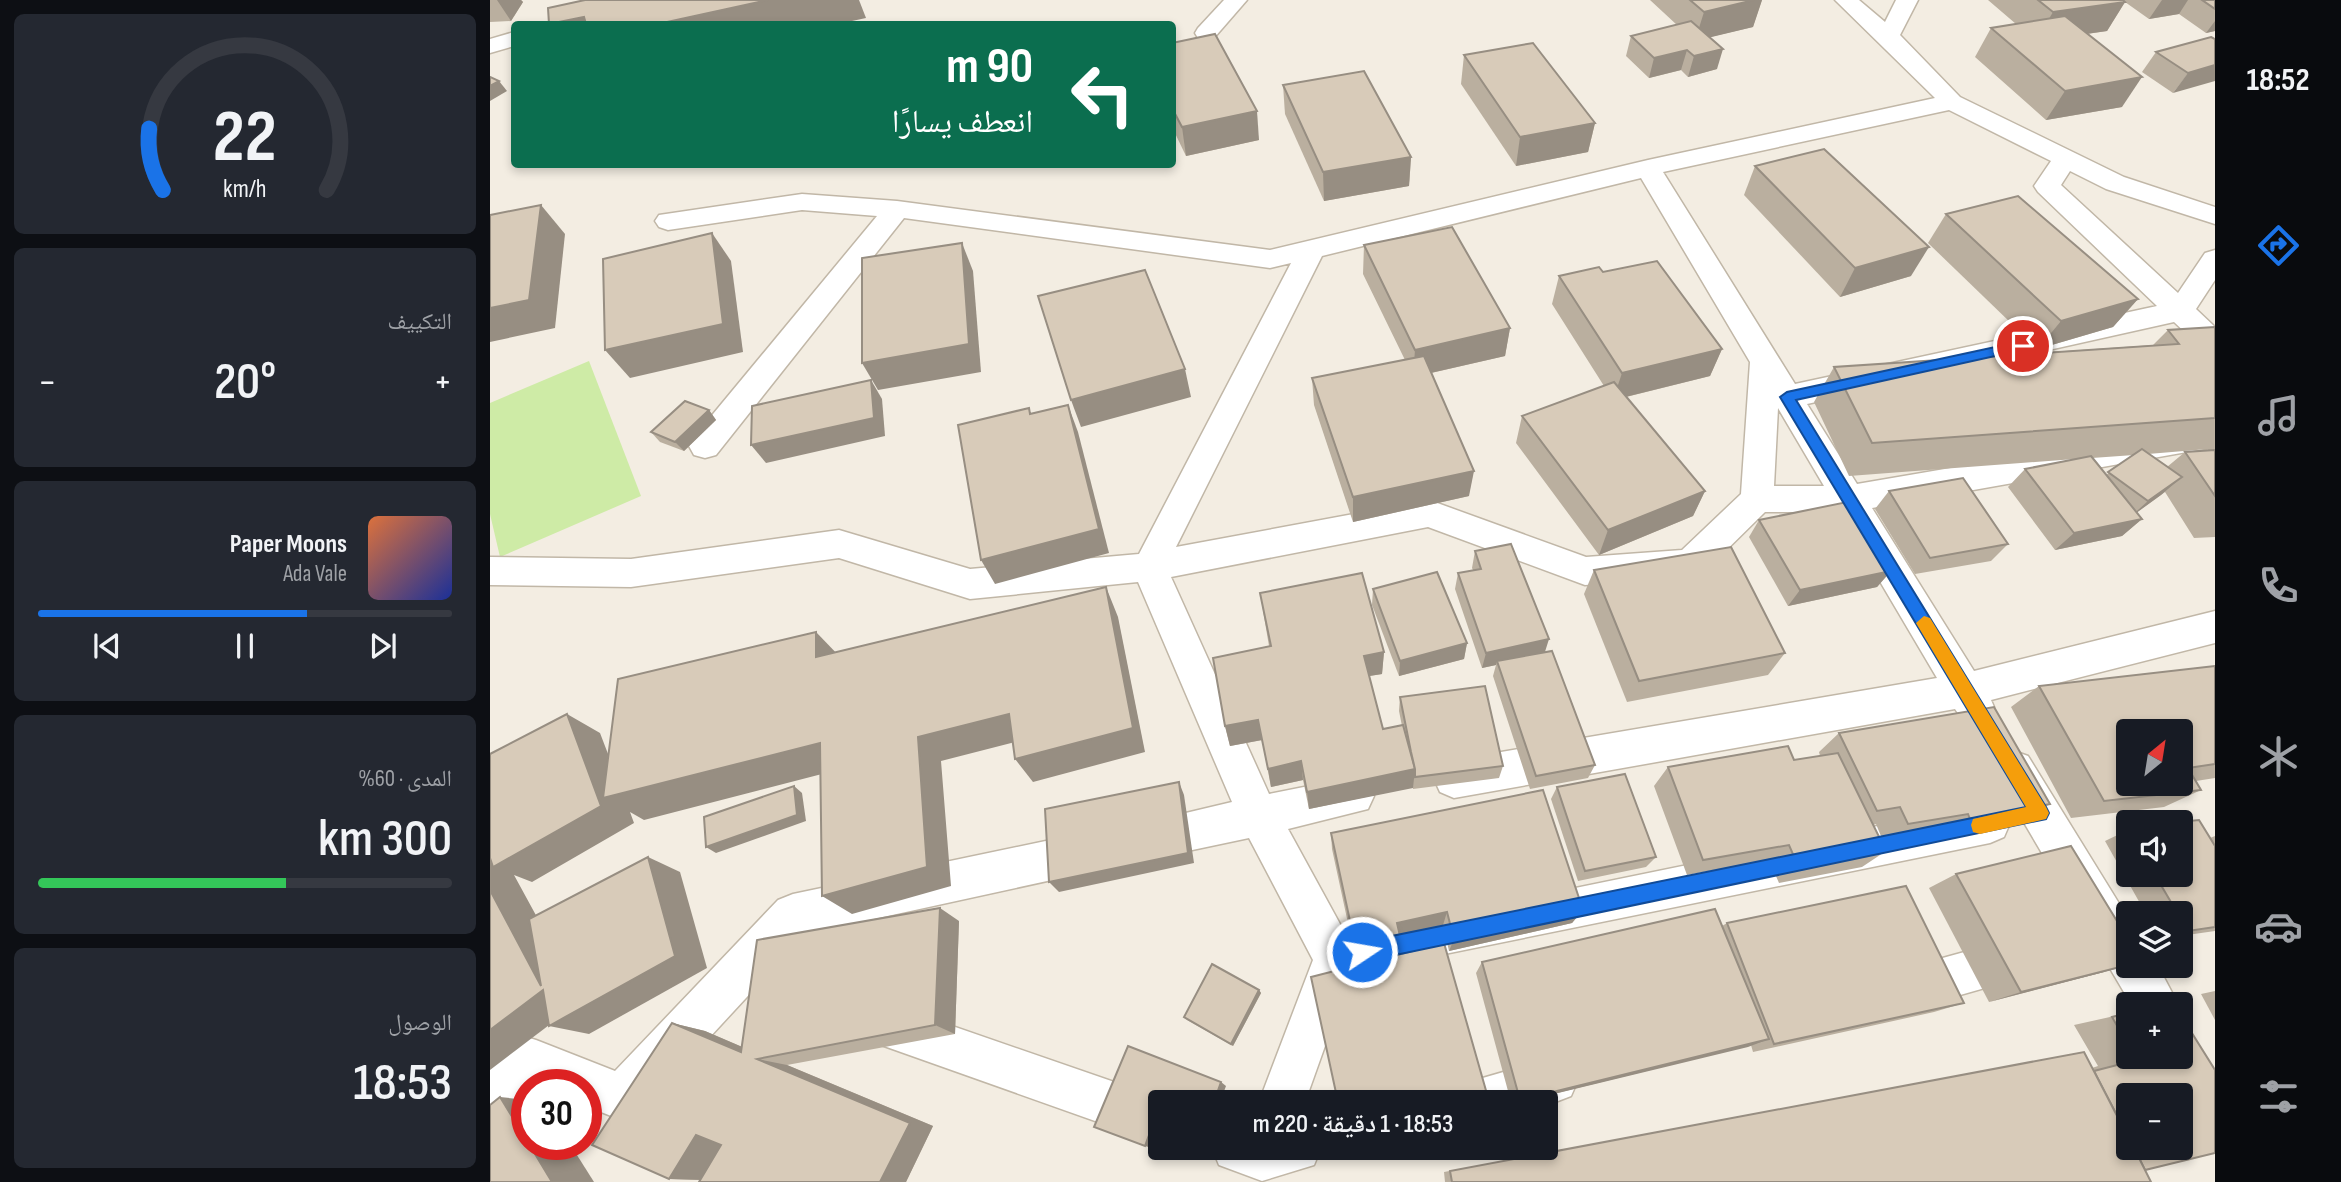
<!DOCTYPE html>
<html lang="ar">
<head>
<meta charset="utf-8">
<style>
	:root { --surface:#171b24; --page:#242831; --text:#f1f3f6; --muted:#9ea1a6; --line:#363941; --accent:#1a73e8 }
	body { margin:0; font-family:"Sofia Sans Condensed","Noto Naskh Arabic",sans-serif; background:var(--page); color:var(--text); direction:rtl; height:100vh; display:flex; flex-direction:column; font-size:26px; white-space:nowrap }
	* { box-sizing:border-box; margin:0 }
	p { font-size:23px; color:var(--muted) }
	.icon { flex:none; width:38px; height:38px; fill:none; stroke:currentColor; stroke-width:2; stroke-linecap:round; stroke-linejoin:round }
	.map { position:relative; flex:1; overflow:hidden; direction:ltr }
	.panel { display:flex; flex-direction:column; gap:14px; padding:14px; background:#0d0f14; width:490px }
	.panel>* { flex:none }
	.top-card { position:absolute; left:21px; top:21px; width:665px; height:147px; border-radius:7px; box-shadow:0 4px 10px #0003; direction:rtl; background:#0b6e4f; color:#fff; overflow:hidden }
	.needle { width:46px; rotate:30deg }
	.tools { position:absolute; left:1626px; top:719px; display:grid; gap:14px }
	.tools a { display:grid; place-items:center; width:77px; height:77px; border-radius:7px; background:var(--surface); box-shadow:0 4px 10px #0003; font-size:35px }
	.speed { position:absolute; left:21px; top:1069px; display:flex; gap:14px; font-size:35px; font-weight:700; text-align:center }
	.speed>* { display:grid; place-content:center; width:91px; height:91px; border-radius:50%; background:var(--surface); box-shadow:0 4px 10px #0003; line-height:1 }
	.speed .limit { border:10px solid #d22; background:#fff; color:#111 }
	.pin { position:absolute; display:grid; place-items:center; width:60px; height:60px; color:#fff; margin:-30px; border:4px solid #fff; border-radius:50%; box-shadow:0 2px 7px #0007 }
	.me { position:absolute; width:77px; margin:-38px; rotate:78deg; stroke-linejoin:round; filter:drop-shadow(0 0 5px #0008) }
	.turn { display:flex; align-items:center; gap:24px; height:147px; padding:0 28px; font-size:32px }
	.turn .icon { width:91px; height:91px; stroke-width:2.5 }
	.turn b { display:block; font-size:49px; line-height:60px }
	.big { font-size:52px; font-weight:600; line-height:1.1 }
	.panel .tile { flex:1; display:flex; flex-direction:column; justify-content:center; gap:10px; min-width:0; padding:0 24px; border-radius:10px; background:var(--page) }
	.panel .dial { align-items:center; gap:0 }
	.dial svg { height:182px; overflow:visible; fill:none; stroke:var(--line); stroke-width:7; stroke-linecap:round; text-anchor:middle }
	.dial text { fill:var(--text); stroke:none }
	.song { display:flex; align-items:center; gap:21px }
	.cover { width:84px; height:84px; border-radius:10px; background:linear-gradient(135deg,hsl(20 70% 55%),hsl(230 70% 35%)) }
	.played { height:7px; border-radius:4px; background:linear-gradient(90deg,var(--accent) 65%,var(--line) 65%) }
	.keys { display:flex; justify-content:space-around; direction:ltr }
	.heat { display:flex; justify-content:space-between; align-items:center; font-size:38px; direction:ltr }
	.charge { height:10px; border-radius:5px; background:linear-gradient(90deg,#34c759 60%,var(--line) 0) }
	.trip { position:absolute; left:658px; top:1090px; width:410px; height:70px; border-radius:7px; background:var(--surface); box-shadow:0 4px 10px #0003; font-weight:600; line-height:70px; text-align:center; direction:rtl }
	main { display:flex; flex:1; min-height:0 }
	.tab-bar { display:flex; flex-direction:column; width:126px; justify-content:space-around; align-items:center; background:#090b0e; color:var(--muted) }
	.tab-bar .icon { width:49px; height:49px }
	.tab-bar .selected { color:var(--accent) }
	.tab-bar b { font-size:32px; color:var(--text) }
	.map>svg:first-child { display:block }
	.green { fill:#ceeba6 }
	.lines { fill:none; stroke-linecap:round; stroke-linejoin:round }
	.minor-casing { stroke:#c1b7a7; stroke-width:3 }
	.minor { fill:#fff; fill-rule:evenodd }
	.wall { fill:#baaf9f; fill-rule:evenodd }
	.shaded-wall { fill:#978e82 }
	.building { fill:#d8cbb9; stroke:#978e82; stroke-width:2; fill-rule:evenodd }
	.route { fill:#1a73e8; stroke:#114b97; stroke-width:2 }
	.slow { fill:#f59e0b }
</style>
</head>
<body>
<main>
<nav class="tab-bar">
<b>18:52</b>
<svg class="icon selected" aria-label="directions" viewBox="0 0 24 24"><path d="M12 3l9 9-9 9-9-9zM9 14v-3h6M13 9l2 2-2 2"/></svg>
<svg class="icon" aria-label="music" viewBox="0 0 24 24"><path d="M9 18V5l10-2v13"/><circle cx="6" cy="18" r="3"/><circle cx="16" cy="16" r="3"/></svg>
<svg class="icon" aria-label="phone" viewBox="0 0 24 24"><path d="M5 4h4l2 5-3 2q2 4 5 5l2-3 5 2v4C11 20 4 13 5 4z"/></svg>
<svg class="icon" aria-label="climate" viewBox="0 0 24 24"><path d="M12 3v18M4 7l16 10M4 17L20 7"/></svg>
<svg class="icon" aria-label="car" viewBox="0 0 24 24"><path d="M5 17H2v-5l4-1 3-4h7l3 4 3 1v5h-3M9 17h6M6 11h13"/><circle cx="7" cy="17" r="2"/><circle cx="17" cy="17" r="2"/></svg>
<svg class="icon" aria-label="filters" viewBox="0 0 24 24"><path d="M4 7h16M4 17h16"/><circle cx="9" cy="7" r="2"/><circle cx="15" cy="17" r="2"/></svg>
</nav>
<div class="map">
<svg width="1725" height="1182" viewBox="0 0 1725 1182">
	<rect width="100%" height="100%" fill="#f3ede2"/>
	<polygon class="green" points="99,361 151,496 10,557 0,514 0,403"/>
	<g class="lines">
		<g class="minor-casing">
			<g id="minor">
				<polygon points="734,0 757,0 724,38 708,38 705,33 708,28"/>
				<path d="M1345,0H1369L1395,22L1406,0H1428L1410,35L1470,97L1634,177L1725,207V224L1616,189L1580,171L1571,185L1688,293L1715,253L1725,250V280L1706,309L1725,327V354L1715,351L1684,322L1317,404L1367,484L1725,423V447L1382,508L1484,671L1725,611V643L1501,700L1504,707L1498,719L1485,724L1472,719L1465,709L964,798L950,792L944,779L950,766L964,760L1447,678L1349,512H1275L1212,574L1200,578L1095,585L938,527L681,577L779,794L864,777L878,783L884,796L878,809L798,829L856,935L1500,803L1514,809L1520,823L1514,837L1500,843L861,973L815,1102H769L823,960L759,838L655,860L641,854L635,840L641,826L742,802L648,582L480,599L349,558L141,587L0,585V557L141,559L349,530L480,569L649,554L801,263L780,268L414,218L226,455L215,458L204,455L199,446L204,437L387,216L312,210L178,230L169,227L165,221L169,215L312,194L407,201L780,250L1158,160L1445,98ZM1459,110L1561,161L1544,186L1548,192L1667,306L1305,384L1173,172ZM1151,178L1260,362L1251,494L1192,550L1096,557L939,500L686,547L832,256ZM1288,408L1334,486H1284Z"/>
				<polygon points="24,32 24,46 0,53 0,39"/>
				<polygon points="1524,751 1538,756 1638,918 1638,966 1668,966 1688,1004 1641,1004 1510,782 1504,769 1510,756"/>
				<polygon points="603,831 617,837 623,851 617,865 603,871 315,934 171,1090 177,1106 171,1123 154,1129 96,1106 96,1085 37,1085 37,1100 16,1117 0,1124 0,1026 46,1040 125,1071 288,900 303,894"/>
				<polygon points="1529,937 1544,944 1551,959 1544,974 1414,1011 1398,1005 1392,989 1398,973"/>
				<polygon points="393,1002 682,1102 670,1102 670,1144 377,1040 371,1024 377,1008"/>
				<polygon points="1065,1057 1081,1064 1088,1080 1081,1096 1055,1106 1055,1102 958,1102 965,1086"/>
				<polygon points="722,1148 831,1148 824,1165 772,1181 729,1165"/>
			</g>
		</g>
		<use href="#minor" class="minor"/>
	</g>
	<g class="wall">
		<polygon points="0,0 31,0 33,2 21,21 0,22"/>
		<polygon points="1160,0 1272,0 1263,27 1220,37 1227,69 1198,77 1191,70 1159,78 1136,56 1141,36 1187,25"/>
		<polygon points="1498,0 1725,0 1725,31 1716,33 1689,14 1659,19 1635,2 1617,31 1597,34 1632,107 1556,120 1485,57 1501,28 1526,24"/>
		<polygon points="1725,39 1683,93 1652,72 1666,52"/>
		<polygon points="682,43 769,140 696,156 682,127"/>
		<polygon points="974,55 1105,123 1098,152 1026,166 971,84"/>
		<polygon points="793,85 921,157 919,186 834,201 795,114"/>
		<polygon points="1265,166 1421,276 1350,297 1254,195"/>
		<polygon points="1456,214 1648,299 1623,327 1548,349 1438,243"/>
		<polygon points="874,245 1020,328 1015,356 941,373 979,496 863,522 824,405 822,378 915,360 873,274"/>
		<polygon points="1113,272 1232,349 1220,376 1136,397 1215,491 1203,516 1109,555 1026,443 1032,416 1114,386 1062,304 1069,276"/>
		<path d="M1725,327V537L1704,538L1675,492L1647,512L1652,519L1632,536L1565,550L1518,487L1535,469L1585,459L1359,476L1324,402L1344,367L1663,345L1678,330ZM1718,449L1717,451L1695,452L1677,467L1658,454ZM1644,455L1616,475L1602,458Z"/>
		<polygon points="219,410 226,420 194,451 170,442 161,432"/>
		<polygon points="1399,491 1518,544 1501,561 1425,574 1385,509"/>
		<polygon points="1269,520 1401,571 1387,587 1298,606 1259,537"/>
		<polygon points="985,551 1055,652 1105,765 1098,778 1040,789 1003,676 1006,665 992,668 965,589 968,573 983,570 982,568"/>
		<polygon points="1104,570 1295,653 1278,675 1137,702 1094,594"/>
		<polygon points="883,589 977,643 974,659 909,676 882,605"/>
		<polygon points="770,593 894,652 892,674 879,676 893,729 912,726 909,711 910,697 1013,766 1009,778 923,789 923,787 819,809 813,780 781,787 772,740 740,746 735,726 779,646"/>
		<polygon points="1725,666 1725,778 1706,781 1711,790 1674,807 1581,818 1521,707 1549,686"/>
		<polygon points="1349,733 1560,804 1529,821 1453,835 1450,830 1393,841 1386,824 1383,825 1396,851 1372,867 1289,883 1279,860 1197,875 1164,786 1178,767 1304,760 1330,756 1329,752"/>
		<polygon points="1067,787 1166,857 1156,867 1088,881 1061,799"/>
		<polygon points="1638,830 1638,875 1690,875 1720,838 1725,836 1725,931 1690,936 1690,914 1656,914 1615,841"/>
		<polygon points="841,833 1093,910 1082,923 959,951 953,925 909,935 913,949 912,953 997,1094 990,1099 867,965 842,849"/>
		<polygon points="1466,874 1614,972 1499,1002 1439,888"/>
		<polygon points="469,921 465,1034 297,1065 443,1126 416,1182 209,1182 210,1180 179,1179 182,1023 215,1031 252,1047"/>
		<polygon points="1237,923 1474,1003 1444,1012 1263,1052 1261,1045 1031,1102 1021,1102 986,973 992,962 1232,926"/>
		<polygon points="769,990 771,993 743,1046 697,1020 694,1017"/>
		<polygon points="1725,991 1725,1020 1711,994"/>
		<polygon points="1638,1013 1638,1057 1690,1057 1655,1170 1661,1182 955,1182 954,1172 1594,1052 1602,1068 1608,1066 1584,1025"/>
	</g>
	<g class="shaded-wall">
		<polygon points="7,0 31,0 33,2 21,21"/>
		<polygon points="278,0 369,0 376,18 348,24 168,24"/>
		<polygon points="1264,0 1272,0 1263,27 1205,41 1214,12"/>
		<polygon points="1672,0 1698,0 1689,14 1659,19"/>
		<polygon points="1635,2 1617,31 1546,41 1563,12"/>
		<polygon points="94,17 99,24 61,24"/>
		<polygon points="1725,21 1725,31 1716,33"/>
		<polygon points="1233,49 1227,69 1198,77 1204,56"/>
		<polygon points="1197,50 1191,70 1159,78 1164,58"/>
		<polygon points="1725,65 1725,81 1683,93 1698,73"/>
		<polygon points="1652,77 1632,107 1556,120 1575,91"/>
		<polygon points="9,81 17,91 0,101 0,86"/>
		<polygon points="767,111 769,140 696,156 692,127"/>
		<polygon points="1105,123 1098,152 1026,166 1030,137"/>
		<polygon points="921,157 919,186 834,201 833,172"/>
		<polygon points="51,205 75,234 65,328 0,342 0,308"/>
		<polygon points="222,233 241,261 253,352 140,378 115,350"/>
		<polygon points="472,243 483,271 491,372 388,390 372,363"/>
		<polygon points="1439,247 1421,276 1350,297 1365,268"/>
		<polygon points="1648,299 1623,327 1548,349 1571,321"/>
		<polygon points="1020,328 1015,356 923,377 925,350"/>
		<polygon points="1232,349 1220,376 1123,400 1132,373"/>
		<polygon points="695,369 701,397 591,427 581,400"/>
		<polygon points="381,380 392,399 395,436 276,463 261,445"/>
		<polygon points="578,405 588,432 619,553 505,584 491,560"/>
		<polygon points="219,410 226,420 194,451 185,442"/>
		<polygon points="984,471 979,496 863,522 863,497"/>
		<polygon points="1692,477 1671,495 1638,519 1658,501"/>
		<polygon points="1215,491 1203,516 1109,555 1118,530"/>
		<polygon points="1652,519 1632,536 1565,550 1584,533"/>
		<polygon points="1401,571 1387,587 1298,606 1310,590"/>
		<polygon points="616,587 628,617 655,752 543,782 525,759"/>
		<polygon points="326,632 353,660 326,657"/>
		<polygon points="1059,639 1054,655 1007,661 1006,665 992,668 996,653"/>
		<polygon points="977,643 974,659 909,676 910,661"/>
		<polygon points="894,652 892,674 873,677 874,656"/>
		<polygon points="77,714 110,733 133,793 330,743 359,767 154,820 140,812 144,823 42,882 24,875 90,996 51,986 0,890 0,858"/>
		<polygon points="519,714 537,739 451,761 461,886 362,914 332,896 428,737"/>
		<polygon points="768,720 772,740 740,746 735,726"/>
		<polygon points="811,761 813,780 781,787 778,769"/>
		<polygon points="925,769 923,788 819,809 817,792"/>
		<polygon points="689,782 694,795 704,863 569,892 559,882"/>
		<polygon points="304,786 312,793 316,821 226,853 216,847"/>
		<polygon points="158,857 190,872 217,968 99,1034 59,1026"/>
		<polygon points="450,908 469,921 465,1034 445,1025"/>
		<polygon points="1093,910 1082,923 959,951 964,939"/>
		<polygon points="957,912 953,925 904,936 907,923"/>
		<polygon points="913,949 910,960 868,969 868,958"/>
		<polygon points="1638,965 1614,972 1499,1002 1531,992"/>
		<polygon points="53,990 92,1000 0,1070 0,1030"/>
		<polygon points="769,990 771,993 743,1046 741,1044"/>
		<polygon points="182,1023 215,1031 276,1057 251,1052"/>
		<polygon points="1279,1039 1258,1047 1031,1102 1026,1102 1030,1100"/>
		<polygon points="267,1059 297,1065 443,1126 416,1182 390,1182"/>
		<polygon points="731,1082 736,1086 730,1102 724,1102"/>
		<polygon points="997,1094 990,1099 978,1102 967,1102"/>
		<polygon points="10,1097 37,1100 37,1141"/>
		<polygon points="669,1108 670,1127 662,1148 655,1146"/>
		<polygon points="206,1135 240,1137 215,1180 179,1179"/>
		<polygon points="39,1144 80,1144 104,1182 62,1182"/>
	</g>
	<g class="building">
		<polygon points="95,0 278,0 168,24 96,24 94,17 59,24 58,8"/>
		<polygon points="1200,0 1264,0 1214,12"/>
		<polygon points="1548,0 1633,0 1635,2 1563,12"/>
		<polygon points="1712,0 1725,0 1725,9"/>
		<polygon points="1575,16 1652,77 1575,91 1501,28"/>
		<polygon points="1201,21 1233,49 1204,56 1197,50 1164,58 1141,36"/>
		<polygon points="725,34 767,111 692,127 682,108 682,43"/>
		<polygon points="1721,37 1725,39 1725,65 1698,73 1666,52"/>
		<polygon points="1043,43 1105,123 1030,137 974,55"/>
		<polygon points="874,71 921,157 833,172 793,85"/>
		<polygon points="0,77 9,81 0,86"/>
		<polygon points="1334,149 1439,247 1365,268 1265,166"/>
		<polygon points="1528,196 1648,299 1571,321 1456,214"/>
		<polygon points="51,205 39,300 0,308 0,215"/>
		<polygon points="962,227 1020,328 925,350 874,245"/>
		<polygon points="222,233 233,324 115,350 113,259"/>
		<polygon points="472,243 479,344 372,363 372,258"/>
		<polygon points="1167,261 1232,349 1132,373 1069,276 1109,267 1113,272"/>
		<polygon points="655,270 695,369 581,400 548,296"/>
		<polygon points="1725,327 1725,418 1382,443 1344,367 1689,344 1678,330"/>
		<polygon points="934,356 984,471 863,497 822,378"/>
		<polygon points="381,380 384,418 261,445 262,406"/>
		<polygon points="1124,382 1215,491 1118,530 1032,416"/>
		<polygon points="195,401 219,410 185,442 161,432"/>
		<polygon points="578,405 609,529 491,560 468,425 539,408 540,414"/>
		<polygon points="1652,449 1692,477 1658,501 1618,472"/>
		<polygon points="1725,450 1725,496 1695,452"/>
		<polygon points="1601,456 1652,519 1584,533 1535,469"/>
		<polygon points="1473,478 1518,544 1440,558 1399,491"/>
		<polygon points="1357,502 1401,571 1310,590 1269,520"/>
		<polygon points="1021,544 1059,639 996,653 968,573 991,569 985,551"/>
		<polygon points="1241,547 1295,653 1149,681 1104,570"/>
		<polygon points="947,572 977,643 910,661 883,589"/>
		<polygon points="872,573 894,652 874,656 893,729 913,725 925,769 817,792 811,761 778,769 768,720 735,726 723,658 781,646 770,593"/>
		<polygon points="616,587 643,728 525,759 519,714 428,737 437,867 332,896 330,743 113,798 128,679 326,632 326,657"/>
		<polygon points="1062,651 1105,765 1046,776 1007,661"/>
		<path d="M1725,666V764L1698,768L1711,790L1614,801L1549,686ZM1638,732H1690V784H1638Z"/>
		<polygon points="995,686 1013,766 925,777 925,769 921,752 910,697"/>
		<polygon points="1504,707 1560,804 1480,819 1478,814 1418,824 1410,807 1387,811 1349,733"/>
		<polygon points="77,714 111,806 3,867 0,858 0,754"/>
		<polygon points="1298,746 1304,760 1348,753 1396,851 1309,868 1299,845 1213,860 1178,767"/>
		<polygon points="1135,774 1166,857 1095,871 1067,787"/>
		<polygon points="689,782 698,853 559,882 555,809"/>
		<polygon points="304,786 307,815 216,847 214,817"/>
		<polygon points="1053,790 1093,910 964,939 957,912 907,923 913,949 868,958 841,833"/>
		<polygon points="1709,820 1725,846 1725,927 1698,931 1690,918 1690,914 1688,914 1665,875 1690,875 1690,822 1689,822"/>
		<polygon points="1581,846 1638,939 1638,965 1531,992 1466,874"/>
		<polygon points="158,857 185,956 59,1026 53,990 0,1030 0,890 51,986 39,919"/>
		<polygon points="1416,886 1474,1003 1284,1044 1237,923"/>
		<polygon points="450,908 445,1025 267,1059 420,1123 390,1182 209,1182 231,1145 206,1135 179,1179 102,1145 182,1023 251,1052 267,940"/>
		<polygon points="1225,909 1279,1039 1030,1100 992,962"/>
		<polygon points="954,943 997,1094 967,1102 848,1102 821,977"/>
		<polygon points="722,964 769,990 741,1044 694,1017"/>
		<polygon points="1638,1013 1638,1045 1622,1017"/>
		<polygon points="1690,1014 1725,1070 1725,1153 1655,1170 1644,1148 1690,1148 1690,1096 1638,1096 1638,1137 1604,1071 1647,1060 1645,1057 1690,1057"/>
		<polygon points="638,1046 731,1082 724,1102 670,1102 670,1108 669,1108 655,1146 604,1127"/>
		<polygon points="1594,1052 1638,1137 1638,1148 1644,1148 1661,1182 962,1182 960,1171"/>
		<polygon points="10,1097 37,1141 37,1144 39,1144 62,1182 0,1182 0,1105"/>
	</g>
	<polygon class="route" points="1533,341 1537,342 1537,349 1306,400 1556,807 1559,813 1556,819 872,962 865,959 862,952 865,945 872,942 1536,807 1290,397 1297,392"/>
	<polygon class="slow" points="1434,616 1440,618 1556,807 1559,813 1556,819 1490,834 1483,832 1481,825 1483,819 1536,807 1429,628 1426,623"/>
</svg>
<div class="tools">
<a><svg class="needle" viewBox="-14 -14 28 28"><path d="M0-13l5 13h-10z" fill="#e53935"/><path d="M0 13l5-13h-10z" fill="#9ea1a6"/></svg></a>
<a><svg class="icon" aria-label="sound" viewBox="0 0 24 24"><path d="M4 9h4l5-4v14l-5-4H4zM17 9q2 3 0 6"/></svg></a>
<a><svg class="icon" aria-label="layers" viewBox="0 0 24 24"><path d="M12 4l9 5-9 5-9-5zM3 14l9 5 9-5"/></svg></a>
<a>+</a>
<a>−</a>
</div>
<div class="speed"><div class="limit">30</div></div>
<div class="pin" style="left:1533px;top:346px;background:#d93025"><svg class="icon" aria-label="arrive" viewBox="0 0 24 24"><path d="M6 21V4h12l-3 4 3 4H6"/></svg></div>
<svg class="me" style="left:872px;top:952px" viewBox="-20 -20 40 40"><circle r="17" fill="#1a73e8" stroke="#fff" stroke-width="3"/><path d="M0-11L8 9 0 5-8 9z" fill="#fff"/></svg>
<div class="trip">18:53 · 1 دقيقة · 220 m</div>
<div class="top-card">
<div class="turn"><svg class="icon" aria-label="left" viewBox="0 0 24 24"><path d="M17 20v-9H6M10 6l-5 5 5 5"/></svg><div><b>90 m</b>انعطف يسارًا</div></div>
</div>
</div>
<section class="panel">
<div class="tile dial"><svg viewBox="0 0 100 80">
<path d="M14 69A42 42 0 1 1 86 69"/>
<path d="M14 69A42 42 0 0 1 8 42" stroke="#1a73e8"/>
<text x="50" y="56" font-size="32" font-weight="700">22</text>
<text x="50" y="72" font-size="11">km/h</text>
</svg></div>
<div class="tile"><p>التكييف</p>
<div class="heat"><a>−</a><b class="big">20°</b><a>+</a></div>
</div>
<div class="tile">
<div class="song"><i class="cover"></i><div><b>Paper Moons</b><p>Ada Vale</p></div></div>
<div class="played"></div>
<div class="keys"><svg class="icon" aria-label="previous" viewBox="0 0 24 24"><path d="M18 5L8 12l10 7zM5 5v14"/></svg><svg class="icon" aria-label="pause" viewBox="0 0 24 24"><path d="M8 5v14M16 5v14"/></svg><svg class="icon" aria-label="next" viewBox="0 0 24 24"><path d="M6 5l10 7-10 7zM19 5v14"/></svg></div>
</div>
<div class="tile"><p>المدى · 60%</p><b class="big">300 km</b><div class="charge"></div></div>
<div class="tile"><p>الوصول</p><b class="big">18:53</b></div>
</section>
</main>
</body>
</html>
